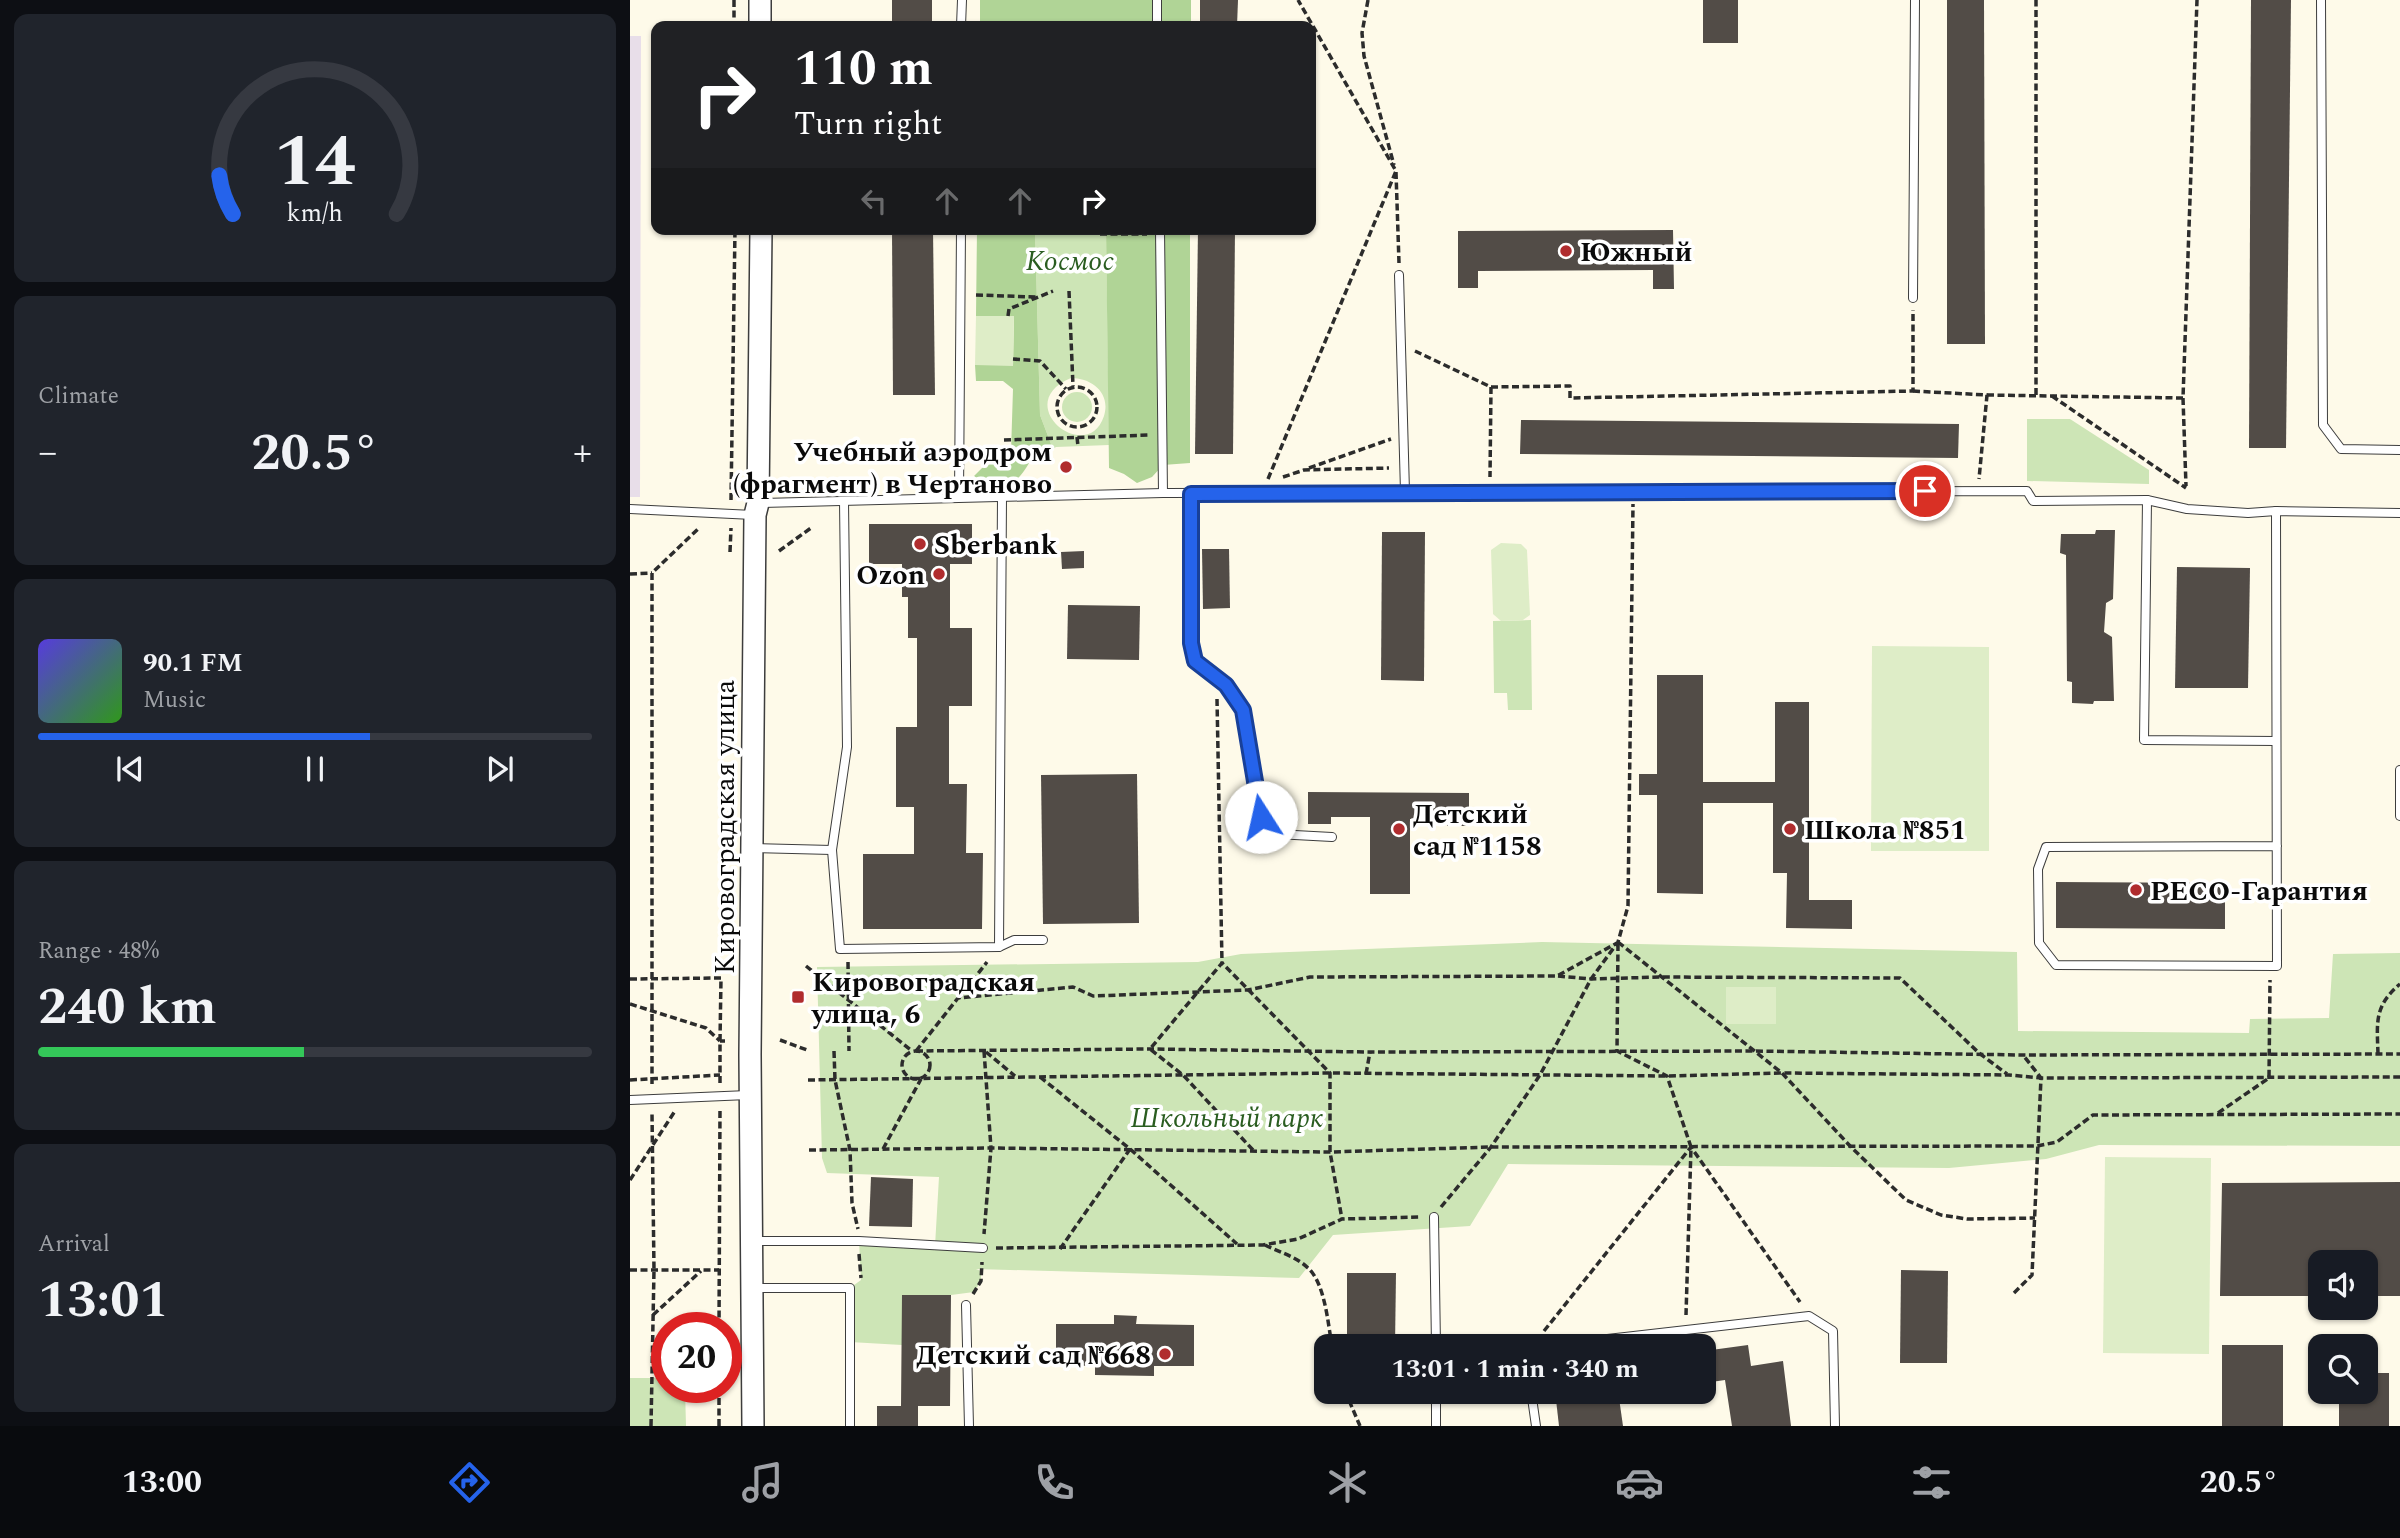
<!DOCTYPE html>
<html lang="en">
<head>
<meta charset="utf-8">
<style>
	:root { --surface:#171b24; --page:#20242c; --text:#f1f3f6; --muted:#9ea1a6; --line:#363941; --accent:#2563eb }
	body { margin:0; font-family:Spectral,serif; background:var(--page); color:var(--text); height:100vh; display:flex; flex-direction:column; font-size:26px; white-space:nowrap }
	* { box-sizing:border-box; margin:0 }
	p { font-size:23px; color:var(--muted) }
	.icon { flex:none; width:38px; height:38px; fill:none; stroke:currentColor; stroke-width:2; stroke-linecap:round; stroke-linejoin:round }
	.map { position:relative; flex:1; overflow:hidden }
	.side { display:flex; flex-direction:column; gap:14px; padding:14px; background:#0d0f14; width:630px }
	.side>* { flex:none }
	.hud { position:absolute; left:21px; top:21px; width:665px; height:214px; border-radius:14px; box-shadow:0 2px 5px #0004; background:#202124; color:#fff; overflow:hidden }
	.fabs { position:absolute; left:1678px; top:1250px; display:grid; gap:14px }
	.fabs a { display:grid; place-items:center; width:70px; height:70px; border-radius:14px; background:var(--surface); box-shadow:0 2px 5px #0004; font-size:35px }
	.speed { position:absolute; left:21px; top:1312px; display:flex; gap:14px; font-size:35px; font-weight:700; text-align:center }
	.speed>* { display:grid; place-content:center; width:91px; height:91px; border-radius:50%; background:var(--surface); box-shadow:0 2px 5px #0004; line-height:1 }
	.speed .limit { border:10px solid #d22; background:#fff; color:#111 }
	.pin { position:absolute; display:grid; place-items:center; width:60px; height:60px; color:#fff; margin:-30px; border:4px solid #fff; border-radius:50%; box-shadow:0 2px 7px #0007 }
	.me { position:absolute; width:77px; margin:-38px; rotate:350deg; stroke-linejoin:round; filter:drop-shadow(0 0 5px #0008) }
	.turn { display:flex; align-items:center; gap:24px; height:147px; padding:0 28px; font-size:32px }
	.turn .icon { width:91px; height:91px; stroke-width:2.5 }
	.turn b { display:block; font-size:49px; line-height:60px }
	.lanes { display:flex; align-items:center; height:66px; padding:0 28px; background:#0003; justify-content:center; gap:35px; direction:ltr }
	.lanes .off { opacity:.35 }
	.big { font-size:52px; font-weight:700; line-height:1.1 }
	.side .tile { flex:1; display:flex; flex-direction:column; justify-content:center; gap:10px; min-width:0; padding:0 24px; border-radius:14px; background:var(--page) }
	.side .dial { align-items:center; gap:0 }
	.dial svg { height:182px; overflow:visible; fill:none; stroke:var(--line); stroke-width:7; stroke-linecap:round; text-anchor:middle }
	.dial text { fill:var(--text); stroke:none }
	.song { display:flex; align-items:center; gap:21px }
	.cover { width:84px; height:84px; border-radius:10px; background:linear-gradient(135deg,hsl(250 70% 55%),hsl(110 70% 35%)) }
	.played { height:7px; border-radius:4px; background:linear-gradient(90deg,var(--accent) 60%,var(--line) 60%) }
	.keys { display:flex; justify-content:space-around; direction:ltr }
	.heat { display:flex; justify-content:space-between; align-items:center; font-size:38px; direction:ltr }
	.charge { height:10px; border-radius:5px; background:linear-gradient(90deg,#34c759 48%,var(--line) 0) }
	.trip { position:absolute; left:684px; top:1334px; width:402px; height:70px; border-radius:14px; background:var(--surface); box-shadow:0 2px 5px #0004; font-weight:700; line-height:70px; text-align:center }
	.tab-bar { display:flex; height:112px; justify-content:space-around; align-items:center; background:#090b0e; color:var(--muted) }
	.tab-bar .icon { width:49px; height:49px }
	.tab-bar .active { color:var(--accent) }
	.tab-bar b { font-size:32px; color:var(--text) }
	main { display:flex; flex:1; min-height:0 }
	.map>svg:first-child { display:block }
	.industrial { fill:#e8dee9 }
	.green { fill:#cde5b6; fill-rule:evenodd }
	.forest { fill:#b0d496 }
	.pitch { fill:#deedc7 }
	.building { fill:#524c47 }
	.lines { fill:none; stroke-linecap:round; stroke-linejoin:round }
	.service-casing { stroke:#3d3d3d; stroke-width:10 }
	.tertiary-casing { stroke:#3d3d3d; stroke-width:24 }
	.path { stroke:#2c2c2c; stroke-width:3.5; stroke-dasharray:7 3.5; stroke-linecap:butt }
	.service { stroke:#fff; stroke-width:8 }
	.tertiary { stroke:#fff; stroke-width:21 }
	.route-casing { stroke:#184099; stroke-width:18 }
	.route { stroke:#2563eb; stroke-width:12 }
	.poi-dot { fill:#b02c2e; stroke:#fff; stroke-width:2.5 }
	.labels { text-anchor:middle; stroke-width:7; stroke-linejoin:round; paint-order:stroke }
	.poi-label { font-size:28px; font-weight:bold; fill:#0a0a0a; stroke:#fff; text-anchor:start }
	.park-label { font-size:28px; font-style:italic; fill:#2a5d20; stroke:#fff }
	.street-label { font-size:28px; fill:#0a0a0a; stroke:#fff }
</style>
</head>
<body>
<main>
<section class="side">
<div class="tile dial"><svg viewBox="0 0 100 80">
<path d="M14 69A42 42 0 1 1 86 69"/>
<path d="M14 69A42 42 0 0 1 8 52" stroke="#2563eb"/>
<text x="50" y="56" font-size="32" font-weight="700">14</text>
<text x="50" y="72" font-size="11">km/h</text>
</svg></div>
<div class="tile"><p>Climate</p>
<div class="heat"><a>−</a><b class="big">20.5°</b><a>+</a></div>
</div>
<div class="tile">
<div class="song"><i class="cover"></i><div><b>90.1 FM</b><p>Music</p></div></div>
<div class="played"></div>
<div class="keys"><svg class="icon" aria-label="previous" viewBox="0 0 24 24"><path d="M18 5L8 12l10 7zM5 5v14"/></svg><svg class="icon" aria-label="pause" viewBox="0 0 24 24"><path d="M8 5v14M16 5v14"/></svg><svg class="icon" aria-label="next" viewBox="0 0 24 24"><path d="M6 5l10 7-10 7zM19 5v14"/></svg></div>
</div>
<div class="tile"><p>Range · 48%</p><b class="big">240 km</b><div class="charge"></div></div>
<div class="tile"><p>Arrival</p><b class="big">13:01</b></div>
</section>
<div class="map">
<svg width="1770" height="1426" viewBox="0 0 1770 1426">
	<rect width="100%" height="100%" fill="#fefae9"/>
	<polygon class="industrial" points="0,36 11,36 10,497 0,497"/>
	<g class="green">
		<path d="M405,229H476L479,445L426,447L420,451L421,444L410,415ZM441,378C462,378 481,393 474,416C457,467 379,404 441,378Z"/>
		<circle cx="447" cy="407" r="15"/>
		<polygon points="1397,419 1440,419 1519,470 1519,484 1397,481"/>
		<polygon points="901,620 902,710 878,710 877,693 864,693 863,621"/>
		<polygon points="912,942 1387,952 1388,1031 1619,1033 1620,1019 1699,1018 1703,954 1770,953 1770,1146 1469,1145 1416,1159 1319,1168 878,1164 840,1226 703,1235 669,1278 346,1269 351,1271 351,1281 344,1292 321,1295 272,1295 272,1345 220,1342 220,1288 231,1280 229,1241 305,1246 309,1177 197,1173 192,1158 187,967 568,962 611,954"/>
		<polygon points="0,1378 37,1378 37,1388 55,1388 56,1426 0,1426"/>
	</g>
	<g class="forest">
		<rect x="350" y="0" width="211" height="26"/>
		<path d="M347,229H405L410,415L421,444L420,451L404,454C390,482 372,501 344,476L355,465L374,461L381,452L383,389L373,381H346L345,365H383L384,317L346,316Z"/>
		<polygon points="476,229 560,229 560,463 533,465 522,477 507,483 494,474 479,468"/>
	</g>
	<g class="pitch">
		<polygon points="346,316 384,316 383,366 345,365"/>
		<polygon points="871,543 891,544 897,550 900,615 893,620 871,621 863,614 861,550"/>
		<polygon points="1242,646 1359,647 1359,851 1241,851"/>
		<rect x="1096" y="987" width="50" height="37"/>
		<polygon points="1475,1157 1581,1158 1579,1354 1473,1353"/>
	</g>
	<g class="building">
		<rect x="262" y="0" width="40" height="26"/>
		<polygon points="570,0 608,0 607,26 570,26"/>
		<rect x="1073" y="0" width="35" height="43"/>
		<polygon points="1317,0 1354,0 1355,344 1317,344"/>
		<polygon points="1621,0 1661,0 1656,448 1619,448"/>
		<polygon points="262,229 303,229 305,395 263,395"/>
		<polygon points="568,229 605,229 603,454 565,454"/>
		<polygon points="1043,230 1044,289 1023,289 1023,270 848,271 848,288 828,288 828,231"/>
		<polygon points="891,420 1329,424 1328,458 890,454"/>
		<polygon points="239,524 342,524 342,564 320,564 320,628 342,628 342,706 319,706 319,784 337,784 336,853 353,853 352,929 233,929 233,854 284,854 284,807 266,807 266,727 287,727 287,638 278,638 278,597 272,597 272,564 239,564"/>
		<polygon points="1466,530 1485,530 1483,599 1476,603 1474,632 1482,637 1484,701 1464,701 1463,704 1442,703 1442,682 1437,681 1436,555 1430,553 1431,534 1465,534"/>
		<polygon points="752,532 795,532 794,681 751,680"/>
		<polygon points="572,549 599,549 600,608 573,609"/>
		<polygon points="454,551 454,568 432,569 431,552"/>
		<polygon points="1547,567 1620,568 1618,688 1545,688"/>
		<polygon points="438,605 510,606 509,660 437,659"/>
		<polygon points="1027,675 1073,675 1073,782 1145,782 1145,702 1179,702 1179,900 1222,900 1222,929 1156,928 1157,873 1143,873 1143,803 1073,803 1073,894 1027,893 1027,795 1009,795 1009,774 1027,774"/>
		<polygon points="507,774 509,923 413,924 411,775"/>
		<polygon points="678,792 839,793 839,826 817,826 817,819 780,819 780,894 740,894 740,817 701,817 701,824 678,824"/>
		<polygon points="1426,882 1595,883 1595,929 1426,928"/>
		<polygon points="241,1177 283,1179 282,1227 239,1226"/>
		<polygon points="1770,1182 1770,1296 1736,1296 1736,1262 1690,1262 1690,1296 1590,1296 1592,1183"/>
		<polygon points="1271,1270 1318,1271 1317,1363 1270,1363"/>
		<polygon points="717,1273 766,1273 765,1346 717,1346"/>
		<polygon points="272,1295 321,1295 320,1406 288,1406 288,1426 247,1426 247,1406 271,1406"/>
		<polygon points="484,1315 507,1316 506,1324 564,1325 564,1366 524,1366 524,1376 465,1375 465,1366 426,1365 426,1324 484,1324"/>
		<polygon points="1118,1345 1121,1366 1153,1361 1161,1426 1102,1426 1095,1380 1074,1383 1074,1351"/>
		<rect x="1592" y="1345" width="61" height="81"/>
		<polygon points="1736,1373 1759,1373 1759,1426 1709,1426 1709,1391 1736,1391"/>
		<polygon points="925,1391 988,1391 993,1426 929,1426"/>
	</g>
	<g class="lines">
		<g class="service-casing">
			<g id="service">
				<polyline points="527,0 527,26"/>
				<polyline points="1691,0 1693,425 1711,449 1770,450"/>
				<polyline points="331,26 332,0"/>
				<polyline points="530,229 533,493"/>
				<polyline points="769,275 775,492"/>
				<polyline points="1283,298 1285,0"/>
				<polyline points="561,494 561,643 565,661 596,685 613,710 631,817 646,834 702,837"/>
				<polyline points="329,497 331,229"/>
				<polyline points="1517,500 1514,740 1646,741"/>
				<polyline points="214,501 217,747 202,850 210,949 369,947 384,940 413,940"/>
				<polyline points="128,503 533,493 1397,491 1403,501 1517,500 1557,509 1618,513 1646,511 1770,513"/>
				<polyline points="0,509 123,515"/>
				<polyline points="1646,511 1647,966 1426,965 1409,943 1408,869 1416,847 1647,846"/>
				<polyline points="1770,770 1770,816"/>
				<polyline points="125,848 202,850"/>
				<polyline points="369,947 372,497"/>
				<polyline points="0,1100 118,1095"/>
				<polyline points="804,1217 806,1346"/>
				<polyline points="122,1241 229,1241 353,1248"/>
				<polyline points="122,1288 220,1288 220,1426"/>
				<polyline points="336,1305 339,1426"/>
				<polyline points="916,1346 1179,1316 1203,1331 1205,1426"/>
				<polyline points="901,1391 906,1426"/>
				<polyline points="806,1426 806,1391"/>
			</g>
		</g>
		<g class="tertiary-casing">
			<g id="tertiary">
				<polyline points="130,0 130,26"/>
				<polyline points="123,1426 120,1055 125,515 128,503 131,229"/>
			</g>
		</g>
		<g class="path">
			<polyline points="104,0 104,26"/>
			<polyline points="738,0 732,33 734,56 764,165"/>
			<polyline points="766,172 769,263"/>
			<polyline points="470,234 517,234"/>
			<polyline points="439,291 443,386"/>
			<polyline points="346,295 406,297"/>
			<polyline points="378,316 379,309 423,291"/>
			<polyline points="785,351 861,387 860,477"/>
			<polyline points="383,359 410,361 436,389"/>
			<circle cx="447" cy="407" r="20"/>
			<polyline points="861,387 940,386 940,398 1283,391 1283,310"/>
			<polyline points="1283,391 1357,395 1349,479"/>
			<polyline points="1357,395 1553,398 1567,0"/>
			<polyline points="1406,395 1406,0"/>
			<polyline points="1422,396 1556,488"/>
			<polyline points="1553,398 1556,486"/>
			<polyline points="447,437 448,446"/>
			<polyline points="374,440 520,435"/>
			<polyline points="679,468 761,439"/>
			<polyline points="653,477 674,470 759,468"/>
			<polyline points="638,479 766,171 668,0"/>
			<polyline points="101,500 105,229"/>
			<polyline points="149,551 181,528"/>
			<polyline points="100,552 101,528"/>
			<polyline points="0,574 22,573"/>
			<polyline points="587,699 592,963"/>
			<polyline points="988,942 1152,1073 1221,1147 1276,1200 1311,1215 1337,1219 1405,1218"/>
			<polyline points="988,944 987,1051 1037,1076 1061,1147 1056,1315"/>
			<polyline points="218,962 219,1051"/>
			<polyline points="176,966 282,1051"/>
			<polyline points="928,976 961,979 1030,977 1270,978 1349,1053 1377,1074"/>
			<polyline points="0,979 91,978 90,1041"/>
			<polyline points="329,998 357,962"/>
			<polyline points="0,1004 76,1028 90,1041"/>
			<polyline points="150,1040 177,1050"/>
			<polyline points="204,1051 205,1080 220,1150 222,1203 228,1229"/>
			<polyline points="286,1051 520,1049 740,1052 1124,1051 1393,1055 1770,1054"/>
			<polyline points="286,1051 328,998 443,987 463,996 618,990 680,977 927,976 987,943"/>
			<polyline points="354,1051 361,1148 354,1234"/>
			<circle cx="286" cy="1065" r="14"/>
			<polyline points="356,1052 385,1076"/>
			<path d="M1748,1054C1747,1022 1744,1006 1770,984"/>
			<polyline points="736,1074 740,1052"/>
			<polyline points="410,1077 500,1149 607,1244"/>
			<polyline points="0,1080 90,1075"/>
			<polyline points="178,1080 700,1073 1037,1076 1152,1073 1379,1075 1411,1078 1770,1077"/>
			<polyline points="90,1083 90,1041 95,1041"/>
			<polyline points="22,1084 22,573 69,528"/>
			<polyline points="1588,1113 1639,1078 1640,980"/>
			<polyline points="253,1149 291,1079"/>
			<polyline points="179,1150 361,1148 700,1152 861,1147 1407,1146 1427,1142 1463,1115 1770,1114"/>
			<polyline points="623,1150 553,1075 520,1049 592,963 700,1073 700,1152 712,1219"/>
			<polyline points="0,1180 45,1111"/>
			<polyline points="811,1207 861,1147 910,1075 961,979 988,942 998,906 1003,504"/>
			<path d="M635,1245C649,1252 667,1257 678,1268C695,1283 698,1324 702,1346"/>
			<polyline points="366,1248 633,1245 668,1239 712,1219 791,1217"/>
			<polyline points="430,1249 500,1149"/>
			<polyline points="229,1254 231,1278"/>
			<polyline points="0,1270 89,1270"/>
			<polyline points="1384,1293 1402,1275 1411,1078 1393,1055"/>
			<polyline points="343,1294 351,1281 352,1262"/>
			<polyline points="23,1315 71,1271"/>
			<polyline points="89,1328 90,1108"/>
			<polyline points="914,1331 1061,1147 1170,1302"/>
			<polyline points="715,1391 730,1426"/>
			<polyline points="21,1426 24,1270 22,1113"/>
			<polyline points="89,1426 89,1388"/>
		</g>
		<use href="#service" class="service"/>
		<use href="#tertiary" class="tertiary"/>
	</g>
	<g class="lines">
		<g class="route-casing">
			<polyline id="route" points="631,817 613,710 596,685 565,661 561,643 561,494 1295,491"/>
		</g>
		<use href="#route" class="route"/>
	</g>
	<g class="poi-dot">
		<circle cx="936" cy="251" r="7"/>
		<circle cx="436" cy="467" r="7"/>
		<circle cx="290" cy="544" r="7"/>
		<circle cx="309" cy="574" r="7"/>
		<circle cx="769" cy="829" r="7"/>
		<circle cx="1160" cy="829" r="7"/>
		<circle cx="1506" cy="890" r="7"/>
		<rect x="161" y="990" width="14" height="14" rx="3.5"/>
		<circle cx="535" cy="1354" r="7"/>
	</g>
	<g class="labels">
		<g class="poi-label">
			<text x="950" y="261">Южный</text>
			<text x="422" y="461" text-anchor="end">Учебный аэродром<tspan x="422" dy="32">(фрагмент) в Чертаново</tspan></text>
			<text x="304" y="554">Sberbank</text>
			<text x="295" y="584" text-anchor="end">Ozon</text>
			<text x="783" y="823">Детский<tspan x="783" dy="32">сад №1158</tspan></text>
			<text x="1174" y="839">Школа №851</text>
			<text x="1520" y="900">РЕСО-Гарантия</text>
			<text x="182" y="991">Кировоградская<tspan x="182" dy="32">улица, 6</tspan></text>
			<text x="521" y="1364" text-anchor="end">Детский сад №668</text>
		</g>
		<g class="park-label">
			<text x="440" y="270">Космос</text>
			<text x="597" y="1127">Школьный парк</text>
		</g>
		<g class="street-label">
			<text transform="translate(94 827) rotate(-90)" y="10">Кировоградская улица</text>
		</g>
	</g>
</svg>
<div class="fabs">
<a><svg class="icon" aria-label="sound" viewBox="0 0 24 24"><path d="M4 9h4l5-4v14l-5-4H4zM17 9q2 3 0 6"/></svg></a>
<a><svg class="icon" aria-label="search" viewBox="0 0 24 24"><circle cx="10" cy="10" r="6"/><path d="M15 15l6 6"/></svg></a>
</div>
<div class="speed"><div class="limit">20</div></div>
<div class="pin" style="left:1295px;top:491px;background:#d93025"><svg class="icon" aria-label="arrive" viewBox="0 0 24 24"><path d="M6 21V4h12l-3 4 3 4H6"/></svg></div>
<svg class="me" style="left:631px;top:817px" viewBox="-20 -20 40 40"><circle r="19" fill="#fff"/><path d="M0-13L10 11 0 6-10 11z" fill="#2563eb"/></svg>
<div class="trip">13:01 · 1 min · 340 m</div>
<div class="hud">
<div class="turn"><svg class="icon" aria-label="right" viewBox="0 0 24 24"><path d="M7 20v-9h11M14 6l5 5-5 5"/></svg><div><b>110 m</b>Turn right</div></div>
<div class="lanes"><svg class="icon off" aria-label="left" viewBox="0 0 24 24"><path d="M17 20v-9H6M10 6l-5 5 5 5"/></svg><svg class="icon off" aria-label="ahead" viewBox="0 0 24 24"><path d="M12 20V5M6 11l6-6 6 6"/></svg><svg class="icon off" aria-label="ahead" viewBox="0 0 24 24"><path d="M12 20V5M6 11l6-6 6 6"/></svg><svg class="icon" aria-label="right" viewBox="0 0 24 24"><path d="M7 20v-9h11M14 6l5 5-5 5"/></svg></div>
</div>
</div>
</main>
<nav class="tab-bar">
<b>13:00</b>
<svg class="icon active" aria-label="directions" viewBox="0 0 24 24"><path d="M12 3l9 9-9 9-9-9zM9 14v-3h6M13 9l2 2-2 2"/></svg>
<svg class="icon" aria-label="music" viewBox="0 0 24 24"><path d="M9 18V5l10-2v13"/><circle cx="6" cy="18" r="3"/><circle cx="16" cy="16" r="3"/></svg>
<svg class="icon" aria-label="phone" viewBox="0 0 24 24"><path d="M5 4h4l2 5-3 2q2 4 5 5l2-3 5 2v4C11 20 4 13 5 4z"/></svg>
<svg class="icon" aria-label="climate" viewBox="0 0 24 24"><path d="M12 3v18M4 7l16 10M4 17L20 7"/></svg>
<svg class="icon" aria-label="car" viewBox="0 0 24 24"><path d="M5 17H2v-5l4-1 3-4h7l3 4 3 1v5h-3M9 17h6M6 11h13"/><circle cx="7" cy="17" r="2"/><circle cx="17" cy="17" r="2"/></svg>
<svg class="icon" aria-label="filters" viewBox="0 0 24 24"><path d="M4 7h16M4 17h16"/><circle cx="9" cy="7" r="2"/><circle cx="15" cy="17" r="2"/></svg>
<b>20.5°</b>
</nav>
</body>
</html>
